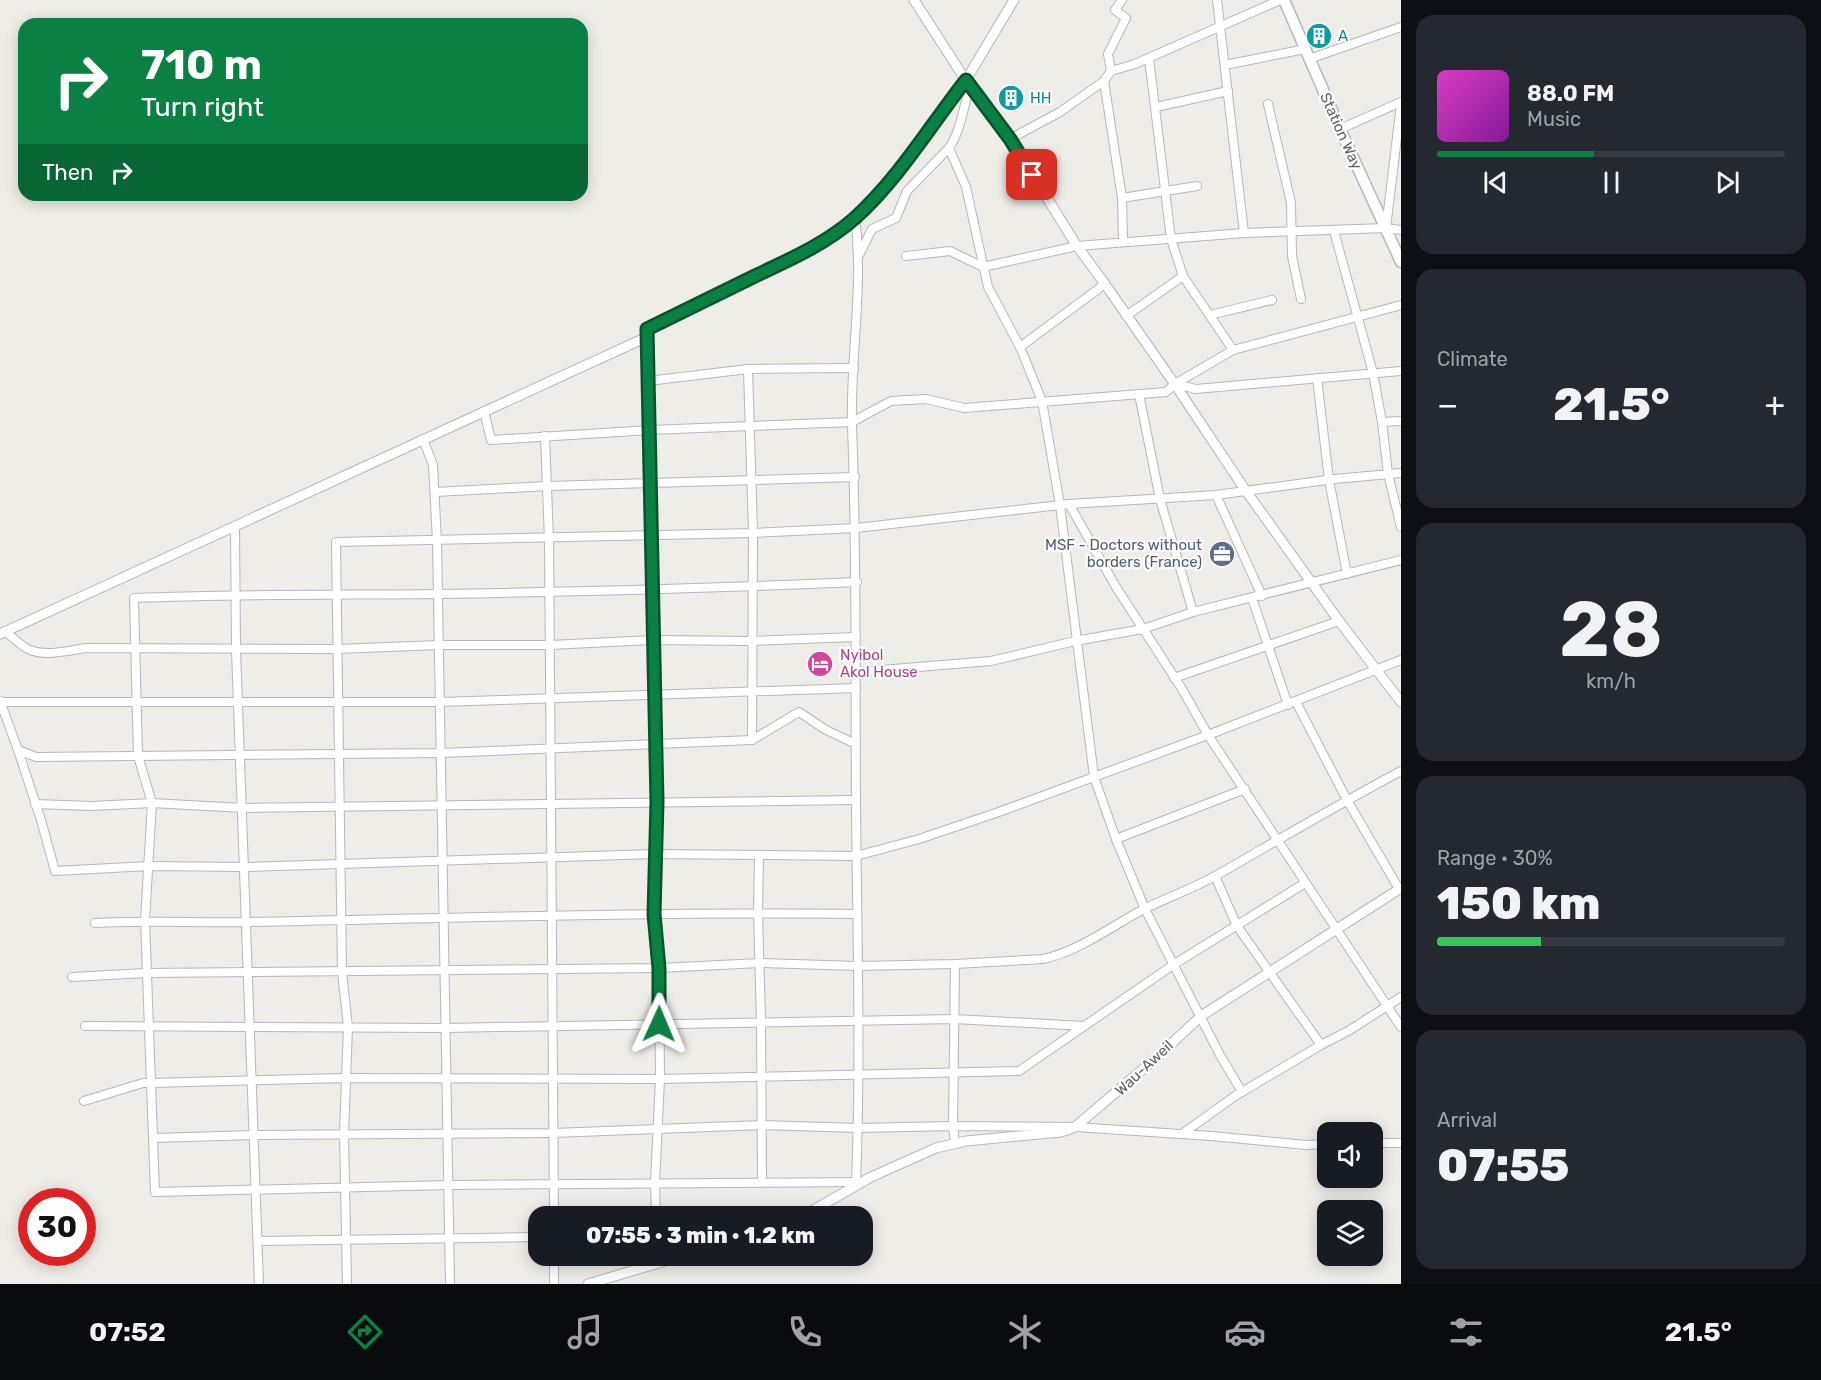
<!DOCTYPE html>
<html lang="en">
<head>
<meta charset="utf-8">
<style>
	:root { --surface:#171b24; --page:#242831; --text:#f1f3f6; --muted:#9ea1a6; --line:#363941; --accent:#0b8043 }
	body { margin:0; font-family:Rubik,sans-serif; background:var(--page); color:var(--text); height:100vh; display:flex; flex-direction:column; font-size:22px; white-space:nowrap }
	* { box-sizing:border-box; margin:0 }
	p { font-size:20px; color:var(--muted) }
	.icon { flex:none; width:33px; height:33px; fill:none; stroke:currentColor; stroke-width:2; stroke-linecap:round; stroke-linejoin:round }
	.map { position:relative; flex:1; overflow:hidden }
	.side { display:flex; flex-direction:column; gap:15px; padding:15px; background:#0d0f14; width:420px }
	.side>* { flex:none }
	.banner { position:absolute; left:18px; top:18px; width:570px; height:183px; border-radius:18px; box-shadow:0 3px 15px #0003; background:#0b8043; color:#fff; overflow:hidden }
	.buttons { position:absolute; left:1317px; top:1122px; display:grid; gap:12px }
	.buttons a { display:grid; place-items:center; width:66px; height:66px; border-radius:12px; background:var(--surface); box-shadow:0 3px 15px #0003; font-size:30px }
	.speed { position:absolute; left:18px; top:1188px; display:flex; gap:12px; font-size:30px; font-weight:700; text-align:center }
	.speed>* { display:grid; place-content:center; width:78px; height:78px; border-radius:50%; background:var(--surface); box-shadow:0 3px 15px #0003; line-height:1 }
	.speed .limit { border:9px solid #d22; background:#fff; color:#111 }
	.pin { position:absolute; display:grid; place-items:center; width:51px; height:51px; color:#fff; margin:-26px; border-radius:12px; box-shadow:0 3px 9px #0006 }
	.me { position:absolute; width:66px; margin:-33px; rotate:1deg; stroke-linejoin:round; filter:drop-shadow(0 0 4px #0008) }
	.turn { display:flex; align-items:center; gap:21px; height:126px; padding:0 24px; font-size:27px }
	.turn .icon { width:78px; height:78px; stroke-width:2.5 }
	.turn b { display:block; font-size:42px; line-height:51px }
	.then { display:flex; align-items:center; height:57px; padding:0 24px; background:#0003; gap:12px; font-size:22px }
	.big { font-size:45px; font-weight:800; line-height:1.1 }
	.side .widget { flex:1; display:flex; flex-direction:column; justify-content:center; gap:9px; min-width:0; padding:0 21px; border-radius:18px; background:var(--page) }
	.side .dial { align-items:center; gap:0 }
	.dial b { font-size:78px; line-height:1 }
	.song { display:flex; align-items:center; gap:18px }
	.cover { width:72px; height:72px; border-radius:9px; background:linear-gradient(135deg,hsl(310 70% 55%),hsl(290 70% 35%)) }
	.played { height:6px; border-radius:3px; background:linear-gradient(90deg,var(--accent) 45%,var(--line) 45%) }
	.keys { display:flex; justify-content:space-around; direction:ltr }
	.heat { display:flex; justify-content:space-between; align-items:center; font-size:33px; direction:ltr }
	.charge { height:9px; border-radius:4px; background:linear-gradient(90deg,#34c759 30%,var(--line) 0) }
	.trip { position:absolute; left:528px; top:1206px; width:345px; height:60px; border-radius:18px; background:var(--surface); box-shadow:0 3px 15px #0003; font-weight:800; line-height:60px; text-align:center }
	.dock { display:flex; height:96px; justify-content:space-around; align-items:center; background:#090b0e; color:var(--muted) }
	.dock .icon { width:42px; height:42px }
	.dock .current { color:var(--accent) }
	.dock b { font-size:27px; color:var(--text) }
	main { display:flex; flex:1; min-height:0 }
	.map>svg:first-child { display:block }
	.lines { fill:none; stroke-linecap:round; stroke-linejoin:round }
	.minor-casing { stroke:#b4b7ba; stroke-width:10 }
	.tertiary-casing { stroke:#b4b7ba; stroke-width:11 }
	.secondary-casing { stroke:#b3b6ba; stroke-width:13 }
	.minor { stroke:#fff; stroke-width:8 }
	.tertiary { stroke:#fff; stroke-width:9 }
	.secondary { stroke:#fff; stroke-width:10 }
	.route-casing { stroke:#07532c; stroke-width:15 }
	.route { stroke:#0b8043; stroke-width:10 }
	.labels { text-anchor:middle; stroke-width:4.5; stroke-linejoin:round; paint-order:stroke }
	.culture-label { font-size:15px; fill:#0d838f; stroke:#fff; text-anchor:start }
	.street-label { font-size:15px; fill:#5e6266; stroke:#fff }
	.service-label { font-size:15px; fill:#4e5e75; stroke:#fff; text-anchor:end }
	.hotel-label { font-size:15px; fill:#b23c85; stroke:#fff; text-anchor:start }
</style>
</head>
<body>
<main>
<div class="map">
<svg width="1401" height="1284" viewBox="0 0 1401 1284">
	<rect width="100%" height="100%" fill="#efede7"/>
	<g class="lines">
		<g class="minor-casing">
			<g id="minor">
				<polyline points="1217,0 1244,233"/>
				<polyline points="1149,58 1171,239 1183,276 1233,350"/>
				<polyline points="1309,59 1401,27"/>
				<polyline points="1225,65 1305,49"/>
				<polyline points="1111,71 1108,54 1126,18 1115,10 1122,0"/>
				<path d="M970,87C963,107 961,131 949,148L966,187L988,287L1020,347L1042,401L1060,505L1094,777L1116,839L1145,909L1220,1055L1242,1092"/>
				<polyline points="1268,104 1291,203 1292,256 1301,299"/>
				<polyline points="1156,107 1228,91"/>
				<polyline points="1340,129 1401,102"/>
				<polyline points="1010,139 1060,112 1104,81"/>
				<polyline points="1122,198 1197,186"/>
				<path d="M855,217C864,287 850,356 852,426C857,552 855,678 856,804C857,930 861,1057 856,1182"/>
				<polyline points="1386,228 1401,104"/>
				<polyline points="1334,231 1373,373 1382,422 1388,474 1401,527"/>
				<polyline points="1123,242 1122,198 1104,81 1111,71 1135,64 1280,0"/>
				<polyline points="859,255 872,229 896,218 907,191 949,148"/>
				<polyline points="906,256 950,251 983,267 1077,246 1244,233 1386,228 1401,230"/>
				<polyline points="1401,305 1233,350 1175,384 1196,389 1401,371"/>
				<polyline points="1210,315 1272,300"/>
				<polyline points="1126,316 1183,276"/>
				<polyline points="647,337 657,802 654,914 659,968 660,1079 655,1183 656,1216"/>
				<polyline points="1020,347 1105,284"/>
				<polyline points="748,369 753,533 752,740"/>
				<polyline points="1317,378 1329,480 1347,574"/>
				<polyline points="648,381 748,369 854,368"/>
				<polyline points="1139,394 1160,499 1193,612"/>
				<polyline points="484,411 491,440 650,430 852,422 891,401 926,399 964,408 1166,392 1175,384"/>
				<polyline points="1382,422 1401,421"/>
				<polyline points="545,436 549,539 554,1216"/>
				<polyline points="423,439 433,465 437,541 450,1284"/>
				<polyline points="435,492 548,486 855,477"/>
				<polyline points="1216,495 1262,596"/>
				<polyline points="1069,504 1116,587 1182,689 1208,735 1401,1027"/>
				<polyline points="235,526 236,650 259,1284"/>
				<path d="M857,582C718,588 578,592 439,594C337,595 236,594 134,598L138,756L152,803L145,920L155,1192L449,1185L861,1182"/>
				<polyline points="1252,598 1288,705"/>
				<path d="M5,631C12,637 20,645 28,649C44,657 68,651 85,648L337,649L439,645H550L652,640L752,641L856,637"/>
				<polyline points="857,672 991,661 1075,641 1143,629 1193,612 1401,560"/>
				<polyline points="1174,678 1339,621"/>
				<polyline points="0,701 18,750 36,757 442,753 752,740 799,712 826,730 856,744"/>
				<polyline points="0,702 440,702 856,688"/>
				<polyline points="1296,702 1347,800 1399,889"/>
				<polyline points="18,750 41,820 55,871 149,866 245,867 654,854 856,856 919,839 996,813 1208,735 1401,660"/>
				<polyline points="35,804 92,806 152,803 243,808 856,800"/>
				<polyline points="1116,839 1245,789"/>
				<polyline points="759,856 758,913 761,1021 762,1182"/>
				<polyline points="1215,876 1237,926 1321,1045"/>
				<path d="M95,923C146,920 197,923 249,922C451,918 654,912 856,914"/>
				<path d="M72,977L146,973L659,968L760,963L857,966L955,964L1043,959C1080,951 1113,925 1146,908C1169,897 1194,888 1217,875C1278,840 1339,804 1401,771"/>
				<polyline points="85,1026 446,1028 955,1019 1084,1026"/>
				<polyline points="84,1101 143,1083 151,1083 346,1078 660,1079 1019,1071 1173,965 1305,883"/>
				<polyline points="1182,1134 1235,1096 1321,1045 1350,1030 1401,997"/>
				<polyline points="153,1138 255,1135 553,1133 762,1125 858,1128 953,1126 1075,1127 1211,1136 1306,1145 1328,1144"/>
				<polyline points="955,1143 953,1126 955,964"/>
				<polyline points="1372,1143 1401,1143"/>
				<polyline points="258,1241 538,1237"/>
				<polyline points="554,1256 554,1284"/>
				<polyline points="347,1284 344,1134 348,1027 342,972 336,542 753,533 856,528 1069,504 1216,495 1334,479 1401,473"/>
			</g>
		</g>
		<g class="tertiary-casing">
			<g id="tertiary">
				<polyline points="914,0 970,87 1010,139 1077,246 1105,284 1176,386 1246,491 1339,621 1401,702"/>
				<polyline points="0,634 647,337 647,329 794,257 835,233 855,217 909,160 940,113 966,80 1014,0"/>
				<polyline points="803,1216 871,1177 936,1148 966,1141 1061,1132 1075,1127 1155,1059 1201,1016 1401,888"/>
				<polyline points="588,1284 682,1256"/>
			</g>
		</g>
		<g class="secondary-casing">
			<polyline id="secondary" points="1284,0 1340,129 1401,262"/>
		</g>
		<use href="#minor" class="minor"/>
		<use href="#tertiary" class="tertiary"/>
		<use href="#secondary" class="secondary"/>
	</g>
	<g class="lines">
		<g class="route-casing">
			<path id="route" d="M659,1024V968L654,914L657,802L647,329C684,311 720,293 757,275C791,259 827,243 855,218C899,178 930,126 966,80L1010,139L1032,175"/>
		</g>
		<use href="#route" class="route"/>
	</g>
	<defs>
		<g id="building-disc" transform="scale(1.35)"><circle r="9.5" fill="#0f9aa8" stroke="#fff"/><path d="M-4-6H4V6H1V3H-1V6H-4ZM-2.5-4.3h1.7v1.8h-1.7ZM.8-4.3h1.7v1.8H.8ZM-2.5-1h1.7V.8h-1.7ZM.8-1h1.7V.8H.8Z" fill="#fff"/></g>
		<g id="office-disc" transform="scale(1.35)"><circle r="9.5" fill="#5c6f8a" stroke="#fff"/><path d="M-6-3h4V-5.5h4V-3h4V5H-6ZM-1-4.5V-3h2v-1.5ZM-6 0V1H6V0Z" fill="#fff"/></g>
		<g id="hotel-disc" transform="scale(1.35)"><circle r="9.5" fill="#d1479c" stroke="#fff"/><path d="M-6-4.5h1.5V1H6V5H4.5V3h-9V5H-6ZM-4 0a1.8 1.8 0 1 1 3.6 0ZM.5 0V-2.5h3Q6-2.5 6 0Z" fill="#fff"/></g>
	</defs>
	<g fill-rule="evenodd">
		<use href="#building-disc" x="1319" y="36"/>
		<use href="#building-disc" x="1011" y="98"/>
		<use href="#office-disc" x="1222" y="554"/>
		<use href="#hotel-disc" x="820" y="664"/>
	</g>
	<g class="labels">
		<g class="culture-label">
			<text x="1338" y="41">A</text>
			<text x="1030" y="103">HH</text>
		</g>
		<g class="street-label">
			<text transform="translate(1341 131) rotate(66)" y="5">Station Way</text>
			<text transform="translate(1144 1068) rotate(-43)" y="5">Wau-Aweil</text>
		</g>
		<g class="service-label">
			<text x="1202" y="550">MSF - Doctors without<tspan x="1202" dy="17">borders (France)</tspan></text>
		</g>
		<g class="hotel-label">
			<text x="840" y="660">Nyibol<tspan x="840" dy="17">Akol House</tspan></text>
		</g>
	</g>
</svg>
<div class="buttons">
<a><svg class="icon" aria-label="sound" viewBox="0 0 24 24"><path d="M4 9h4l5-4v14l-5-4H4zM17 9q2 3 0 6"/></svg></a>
<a><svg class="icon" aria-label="layers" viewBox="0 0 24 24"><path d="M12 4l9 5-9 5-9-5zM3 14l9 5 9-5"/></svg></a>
</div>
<div class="speed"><div class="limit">30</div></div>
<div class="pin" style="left:1032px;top:175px;background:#d93025"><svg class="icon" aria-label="arrive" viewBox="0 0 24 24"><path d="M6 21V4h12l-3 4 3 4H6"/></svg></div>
<svg class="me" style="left:659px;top:1024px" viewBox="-20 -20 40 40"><path d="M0-17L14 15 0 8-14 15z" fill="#0b8043" stroke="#fff" stroke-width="4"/></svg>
<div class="trip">07:55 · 3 min · 1.2 km</div>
<div class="banner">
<div class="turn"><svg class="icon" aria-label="right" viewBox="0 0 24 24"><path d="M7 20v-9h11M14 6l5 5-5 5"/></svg><div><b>710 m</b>Turn right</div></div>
<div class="then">Then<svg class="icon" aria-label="right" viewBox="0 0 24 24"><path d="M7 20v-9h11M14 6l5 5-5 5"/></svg></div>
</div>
</div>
<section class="side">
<div class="widget">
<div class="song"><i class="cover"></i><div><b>88.0 FM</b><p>Music</p></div></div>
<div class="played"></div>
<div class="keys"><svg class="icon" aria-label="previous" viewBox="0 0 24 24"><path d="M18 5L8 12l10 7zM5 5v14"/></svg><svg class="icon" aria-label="pause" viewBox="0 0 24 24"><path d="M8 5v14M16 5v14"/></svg><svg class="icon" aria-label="next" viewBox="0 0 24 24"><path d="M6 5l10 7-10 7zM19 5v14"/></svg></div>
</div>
<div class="widget"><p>Climate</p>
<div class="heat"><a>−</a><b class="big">21.5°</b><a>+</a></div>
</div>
<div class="widget dial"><b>28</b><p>km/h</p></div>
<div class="widget"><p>Range · 30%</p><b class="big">150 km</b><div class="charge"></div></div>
<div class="widget"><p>Arrival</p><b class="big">07:55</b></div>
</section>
</main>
<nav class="dock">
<b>07:52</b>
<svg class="icon current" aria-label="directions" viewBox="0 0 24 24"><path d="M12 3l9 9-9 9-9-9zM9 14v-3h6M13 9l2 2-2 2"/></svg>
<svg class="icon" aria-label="music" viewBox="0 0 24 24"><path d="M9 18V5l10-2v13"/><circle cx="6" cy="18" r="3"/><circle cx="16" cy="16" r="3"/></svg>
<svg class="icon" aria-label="phone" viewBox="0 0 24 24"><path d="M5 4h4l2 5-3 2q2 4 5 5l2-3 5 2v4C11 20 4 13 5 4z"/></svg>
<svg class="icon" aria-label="climate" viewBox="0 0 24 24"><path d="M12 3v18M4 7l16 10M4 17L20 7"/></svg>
<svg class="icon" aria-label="car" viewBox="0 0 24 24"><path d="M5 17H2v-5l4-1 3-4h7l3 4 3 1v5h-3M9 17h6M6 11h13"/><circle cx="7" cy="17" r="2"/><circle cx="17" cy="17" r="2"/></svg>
<svg class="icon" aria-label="filters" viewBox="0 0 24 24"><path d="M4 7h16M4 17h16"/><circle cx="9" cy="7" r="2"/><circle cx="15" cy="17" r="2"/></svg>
<b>21.5°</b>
</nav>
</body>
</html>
